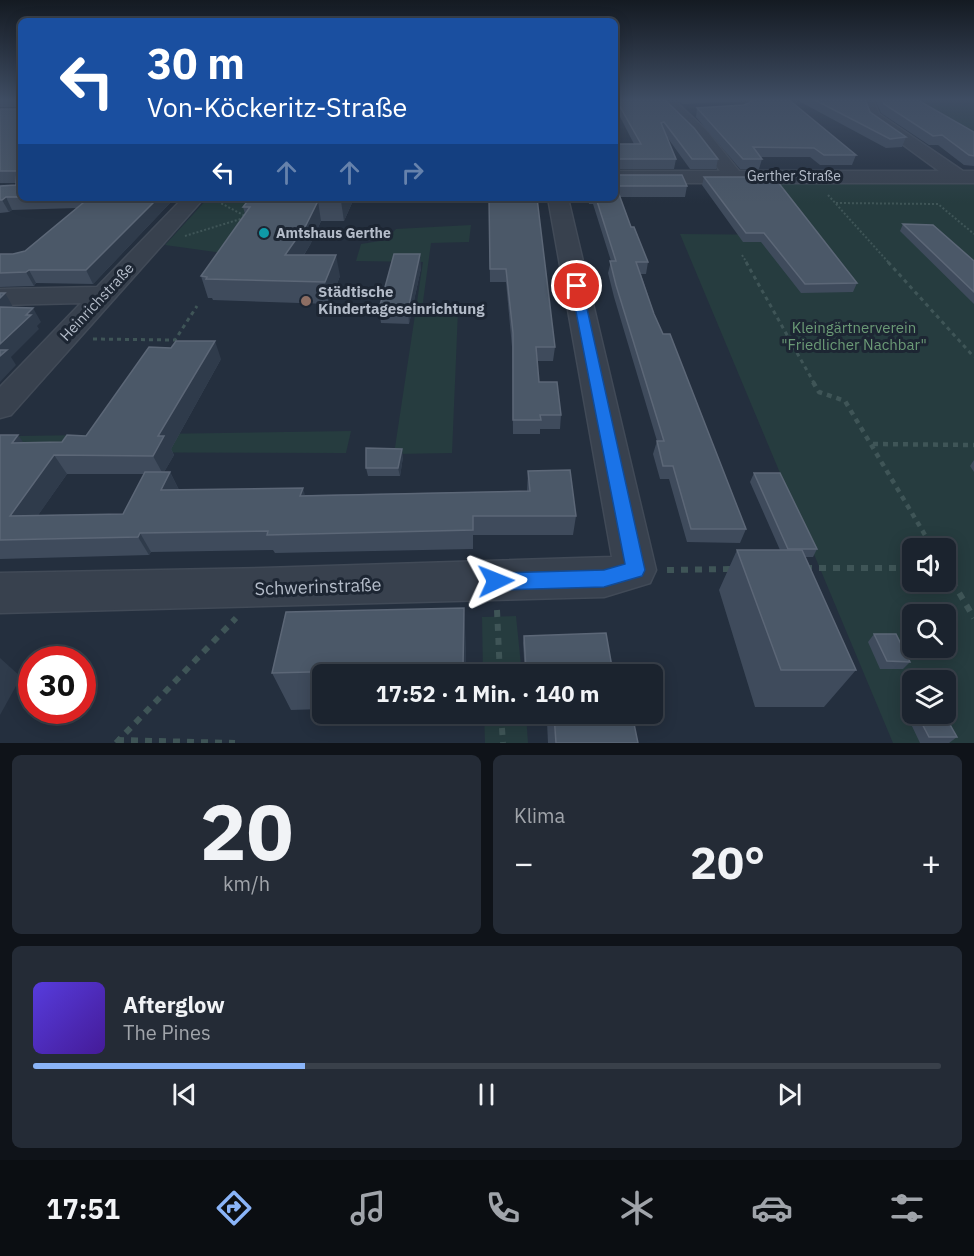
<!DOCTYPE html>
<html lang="de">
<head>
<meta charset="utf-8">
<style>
	:root { --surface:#1b232e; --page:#242b36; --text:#f1f3f6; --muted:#a0a4aa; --line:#39404a; --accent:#8ab4f8 }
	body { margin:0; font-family:"IBM Plex Sans",sans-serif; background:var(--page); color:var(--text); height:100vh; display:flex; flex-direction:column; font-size:22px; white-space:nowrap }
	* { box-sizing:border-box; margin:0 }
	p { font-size:20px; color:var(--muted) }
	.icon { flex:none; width:33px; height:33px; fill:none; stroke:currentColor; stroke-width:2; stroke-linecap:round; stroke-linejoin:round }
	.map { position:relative; height:743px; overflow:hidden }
	.drawer { display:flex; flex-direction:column; gap:12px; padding:12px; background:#0f1319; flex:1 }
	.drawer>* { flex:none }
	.hud { position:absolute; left:18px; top:18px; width:600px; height:183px; border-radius:9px; box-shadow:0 3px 15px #0003,0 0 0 2px var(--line); background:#1a4fa0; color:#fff; overflow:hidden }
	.tools { position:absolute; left:902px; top:538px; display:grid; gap:12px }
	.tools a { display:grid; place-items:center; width:54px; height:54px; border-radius:9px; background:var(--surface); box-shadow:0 3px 15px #0003,0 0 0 2px var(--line); font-size:30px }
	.speed { position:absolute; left:18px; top:646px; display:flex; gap:12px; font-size:30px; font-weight:700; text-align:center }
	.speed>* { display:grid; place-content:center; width:78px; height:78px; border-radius:50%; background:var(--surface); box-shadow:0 3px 15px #0003,0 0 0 2px var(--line); line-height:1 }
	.speed .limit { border:9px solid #d22; background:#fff; color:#111 }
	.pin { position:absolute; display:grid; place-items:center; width:51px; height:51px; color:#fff; margin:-26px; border:3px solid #fff; border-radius:50%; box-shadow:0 2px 6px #0007 }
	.me { position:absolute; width:66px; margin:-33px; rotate:88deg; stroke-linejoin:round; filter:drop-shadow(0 0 4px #0008) }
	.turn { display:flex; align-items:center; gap:21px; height:126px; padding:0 30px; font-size:27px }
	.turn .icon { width:78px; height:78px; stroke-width:2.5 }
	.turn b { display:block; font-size:42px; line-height:51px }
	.lanes { display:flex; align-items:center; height:57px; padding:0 30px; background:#0003; justify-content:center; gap:30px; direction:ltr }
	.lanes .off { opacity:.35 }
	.big { font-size:45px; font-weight:800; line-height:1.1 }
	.drawer .tile { flex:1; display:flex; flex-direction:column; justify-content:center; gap:9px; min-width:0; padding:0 21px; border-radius:9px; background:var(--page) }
	.drawer .dial { align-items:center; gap:0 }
	.dial b { font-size:78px; line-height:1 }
	.song { display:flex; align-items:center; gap:18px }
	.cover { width:72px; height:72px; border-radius:9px; background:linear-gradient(135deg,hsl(250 70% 55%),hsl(260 70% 35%)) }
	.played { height:6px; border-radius:3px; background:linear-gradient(90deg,var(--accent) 30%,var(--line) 30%) }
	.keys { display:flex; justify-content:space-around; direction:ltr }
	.heat { display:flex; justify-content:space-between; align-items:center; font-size:33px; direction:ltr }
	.drawer .tiles { flex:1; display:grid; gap:12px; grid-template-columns:1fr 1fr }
	.tile:last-child { grid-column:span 2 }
	.trip { position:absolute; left:312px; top:664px; width:351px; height:60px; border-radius:9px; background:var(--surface); box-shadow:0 3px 15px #0003,0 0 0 2px var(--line); font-weight:800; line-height:60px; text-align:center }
	.tabs { display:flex; height:96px; justify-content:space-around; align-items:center; background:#0b0e12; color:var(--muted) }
	.tabs .icon { width:42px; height:42px }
	.tabs .active { color:var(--accent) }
	.tabs b { font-size:27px; color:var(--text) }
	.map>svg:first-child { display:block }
	.green { fill:#263c3f; fill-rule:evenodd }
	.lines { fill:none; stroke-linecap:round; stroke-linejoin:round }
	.minor-casing { stroke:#414a57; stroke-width:3 }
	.path-far3 { stroke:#3f5557; stroke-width:2; stroke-dasharray:2 2; stroke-linecap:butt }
	.path-far2 { stroke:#3f5557; stroke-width:3; stroke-dasharray:4 4; stroke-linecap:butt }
	.path-far1 { stroke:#3f5557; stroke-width:4.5; stroke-dasharray:5 5; stroke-linecap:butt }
	.path { stroke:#3f5557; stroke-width:6; stroke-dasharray:7 7; stroke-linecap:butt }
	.minor { fill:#38414e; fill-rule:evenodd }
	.wall { fill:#3f4b5c; fill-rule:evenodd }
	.shaded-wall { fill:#2f3b4b }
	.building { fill:#4b5868; stroke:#5c6777; stroke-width:1.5 }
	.route { fill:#1a73e8; stroke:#114b97; stroke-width:1.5 }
	.culture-dot { fill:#0f9aa8; stroke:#1d2633; stroke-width:2 }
	.education-dot { fill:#8d6e63; stroke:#1d2633; stroke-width:2 }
	.labels { text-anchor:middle; stroke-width:6; stroke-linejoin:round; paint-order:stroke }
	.far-street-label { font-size:14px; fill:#b4bcc9; stroke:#1d2633 }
	.far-poi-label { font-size:14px; font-weight:bold; fill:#b4bcc9; stroke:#1d2633; text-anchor:start }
	.poi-label { font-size:15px; font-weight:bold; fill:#b4bcc9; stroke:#1d2633; text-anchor:start }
	.street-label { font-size:15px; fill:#b4bcc9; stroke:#1d2633 }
	.park-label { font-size:15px; fill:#6b9a76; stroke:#1d2633 }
	.near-street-label { font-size:18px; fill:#b4bcc9; stroke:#1d2633 }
</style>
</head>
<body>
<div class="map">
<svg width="974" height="743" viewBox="0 0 974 743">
	<rect width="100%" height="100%" fill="#242f3e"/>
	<g class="green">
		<polygon points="917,99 974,99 974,142 922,105"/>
		<path d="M745,179L974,182V743H893L680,234L787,235ZM912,549H945V582H912ZM912,615H945V648H912ZM912,681H945V714H912Z"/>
		<polygon points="208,198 275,198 237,255 165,245"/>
		<polygon points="471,225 469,242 431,243 422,309 458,311 452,453 394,454 423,262 356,261 361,244 386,240 396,229"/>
		<polygon points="351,431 346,453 3,452 18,436"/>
		<polygon points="516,616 522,675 483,675 482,617"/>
		<polygon points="484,714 526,714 528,743 485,743"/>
	</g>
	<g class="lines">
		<g class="minor-casing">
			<g id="minor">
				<polygon points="658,99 673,99 706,130 739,171 939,171 868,119 859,99 873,99 879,114 963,171 974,171 974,183 615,183 615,171 720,171 694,136"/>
				<polygon points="183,198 204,198 11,415 0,418 0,387 81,303 0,305 0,289 97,287"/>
				<polygon points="548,198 568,198 656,570 650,583 604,597 0,613 0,573 264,568 612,557"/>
			</g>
		</g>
		<g class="path-far3">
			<polyline points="828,195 889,263"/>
			<polyline points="836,203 938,204 974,234"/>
			<polyline points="185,236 247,217 213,199"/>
			<polyline points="742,255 747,263"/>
		</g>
		<g class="path-far2">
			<polyline points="746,262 814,383"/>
			<polyline points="888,262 974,357"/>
			<polyline points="93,339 175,340 197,306"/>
		</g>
		<g class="path-far1">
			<polyline points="813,382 819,392 845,401 928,540"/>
			<polyline points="873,444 974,445"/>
		</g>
		<g class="path">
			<polyline points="927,538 933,549"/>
			<polyline points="805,568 912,568"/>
			<polyline points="945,569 974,618"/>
			<polyline points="667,570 731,569"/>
			<polyline points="497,610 500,675"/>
			<polyline points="501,714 503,743"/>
			<polyline points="117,740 235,743"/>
			<polyline points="116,743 236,618"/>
		</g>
		<use href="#minor" class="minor"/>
	</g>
	<g class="wall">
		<polygon points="0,99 21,99 21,198 168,198 170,203 93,284 36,283 34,286 0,287 0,254 13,254 25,251 77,208 12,210 9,212 0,213 0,186 16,185 16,183 0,183 0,109 18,109 18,107 0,107"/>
		<polygon points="615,99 664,99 718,159 716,169 690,169 667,137 676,159 674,169 615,169 615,144 634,144 618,113 615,113"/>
		<polygon points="676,99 788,99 856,155 852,165 820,165 810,157 761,157 762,159 759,169 740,169 696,117 697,108 744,105 753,101 682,104"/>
		<polygon points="795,99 865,99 870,112 906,137 902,147 886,148"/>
		<polygon points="875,99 916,99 974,132 974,166 964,165 938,145 929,145 881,113"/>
		<polygon points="616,175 687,186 685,197 620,197 631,227 648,262 646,274 641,274 654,314 746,529 740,543 687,542 669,479 660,479 653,454 657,441 614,297 608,273 611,261 593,204 589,204 588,198 615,198"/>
		<polygon points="704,177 857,283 853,292 801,293 761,242 743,242 702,185"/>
		<polygon points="250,198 351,198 352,203 344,221 321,221 310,245 304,255 340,276 329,304 213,300 212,298 208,298 201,276 245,214 243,207"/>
		<polygon points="461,198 537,198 555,347 553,361 537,361 539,382 561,415 560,429 540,429 540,434 513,434 512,347 506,282 490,282 489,199 461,199"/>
		<polygon points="903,224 974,261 974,304 900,231"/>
		<polygon points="421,268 409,324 381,323 379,309"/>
		<path d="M221,359L171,449L174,455L164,472H170L179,490L305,495L527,491L528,471L576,516L573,535H473V549L275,553L273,550L151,552L149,555L0,559V435L24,443L62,442L86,436ZM67,474H144L123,514L38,515Z"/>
		<polygon points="403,457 400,476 368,476 366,468"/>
		<polygon points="974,460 974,472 970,466"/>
		<polygon points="754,473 817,549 813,557 805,557 856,670 824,707 755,707 719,590 737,550 780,550 750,482"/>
		<polygon points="874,634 910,662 903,669 880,669 868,642"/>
		<polygon points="524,636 612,667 610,675 525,675 523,643"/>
		<polygon points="466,647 466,675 322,675 322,709 291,710 272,673"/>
		<polygon points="909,698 912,698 912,714 944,714 957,737 949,743 920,743 902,705"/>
		<polygon points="548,714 632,714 638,743 548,743 547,722"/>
	</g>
	<g class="shaded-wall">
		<polygon points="6,197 12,210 9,212 2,200"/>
		<polygon points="158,198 168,198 170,203 93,284 86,270"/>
		<polygon points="343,198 351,198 352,203 344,221 341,201"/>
		<polygon points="318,201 321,221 310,245 290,276 285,255"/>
		<polygon points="420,254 421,268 409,324 408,310"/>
		<polygon points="336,255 340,276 329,304 325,282"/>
		<polygon points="29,270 36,283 34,286 26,272"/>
		<polygon points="5,293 13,307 0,321 0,297"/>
		<polygon points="33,308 41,322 37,326 39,329 11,357 16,365 0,382 0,344 26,315"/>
		<polygon points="215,341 221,359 171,449 174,455 163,474 153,456 158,436"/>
		<polygon points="18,435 31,453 12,443"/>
		<polygon points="402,449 403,457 400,476 398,468"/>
		<polygon points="54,455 67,474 25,534 10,516"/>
		<polygon points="170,472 179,490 161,490"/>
		<polygon points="303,488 308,506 300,496"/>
		<polygon points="140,533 151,552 149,555 138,537"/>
		<polygon points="464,608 466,647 466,675 464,675 463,668"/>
		<polygon points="0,658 21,677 0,715"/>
	</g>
	<g class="building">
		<polygon points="18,99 21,99 21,197 6,197 2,200 0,200 0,186 16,185 17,171 0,171 0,109 18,109"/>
		<polygon points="615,99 664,99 694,128 718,159 692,159 664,122 661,123 676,159 616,159 615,160 615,144 641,144 619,105 615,105"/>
		<polygon points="757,99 788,99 856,155 824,155 814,148 753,147 762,159 743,159 697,108 744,105"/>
		<polygon points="813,99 865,99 870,112 906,137 890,139"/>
		<polygon points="882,99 916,99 974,132 974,156 969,155 942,135 933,136 884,104"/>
		<polygon points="615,173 616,175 682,175 687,186 616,186 631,227 634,227 648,262 636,262 654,314 663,334 670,334 746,529 691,529 673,466 663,466 657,441 664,441 616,285 610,261 616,261 596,198 615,198"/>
		<polygon points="704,177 774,177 857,283 805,284 764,233 746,233"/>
		<polygon points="89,198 158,198 86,270 29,270 26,272 0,273 0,254 13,254 25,251"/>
		<polygon points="250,198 343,198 341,201 318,201 306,225 285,255 336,255 325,282 206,279 207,277 201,276 250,207 243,207"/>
		<polygon points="489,198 537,198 555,347 536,347 539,382 557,382 561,415 540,415 541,420 513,420 513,333 506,269 490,269"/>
		<polygon points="903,224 933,225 974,261 974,292"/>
		<polygon points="394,254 420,254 408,310 379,309"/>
		<polygon points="0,293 5,293 0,298"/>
		<polygon points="0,307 33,308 26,315 31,315 0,344"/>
		<polygon points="176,341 215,341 158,436 164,436 153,456 54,455 10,516 123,514 145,472 170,472 161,490 303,488 300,496 530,491 528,471 570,470 576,516 473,516 473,530 267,535 268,531 140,533 138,537 0,540 0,435 18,435 12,443 62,442 67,435 86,436 149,347 171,348"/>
		<polygon points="0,350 7,350 0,356"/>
		<polygon points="366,448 402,449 398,468 366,468"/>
		<polygon points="754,473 780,473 817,549 788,549"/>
		<polygon points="737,550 802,550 856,670 781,670"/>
		<polygon points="464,608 463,668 272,673 286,612"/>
		<polygon points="606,633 612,667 526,670 524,636"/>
		<polygon points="874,634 896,634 910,662 887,661"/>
		<polygon points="554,714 632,714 638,743 556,743"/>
		<polygon points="917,714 944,714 957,737 929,737"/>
	</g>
	<linearGradient id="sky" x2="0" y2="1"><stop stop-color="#141a22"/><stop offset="0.49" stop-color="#3f4d63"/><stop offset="1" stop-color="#3f4d63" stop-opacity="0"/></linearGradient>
	<rect width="974" height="203" fill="url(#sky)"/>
	<polygon class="route" points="577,283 582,286 645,570 642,576 604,587 496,590 489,588 487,581 489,575 496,573 604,570 625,564 571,286"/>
	<circle class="culture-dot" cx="264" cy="233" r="6"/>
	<circle class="education-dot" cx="306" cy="301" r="6"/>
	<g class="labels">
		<g class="far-street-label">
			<text x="794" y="181">Gerther Straße</text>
		</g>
		<g class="far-poi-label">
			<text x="276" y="238">Amtshaus Gerthe</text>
		</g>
		<g class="poi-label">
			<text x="318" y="297">Städtische<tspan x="318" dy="17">Kindertageseinrichtung</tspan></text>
		</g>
		<g class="street-label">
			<text transform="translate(97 302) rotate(-47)" y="5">Heinrichstraße</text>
		</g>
		<g class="park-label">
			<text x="854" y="333">Kleingärtnerverein<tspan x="854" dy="17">"Friedlicher Nachbar"</tspan></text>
		</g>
		<g class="near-street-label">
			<text transform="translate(318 587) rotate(-2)" y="6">Schwerinstraße</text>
		</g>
	</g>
</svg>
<div class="tools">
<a><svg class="icon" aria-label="sound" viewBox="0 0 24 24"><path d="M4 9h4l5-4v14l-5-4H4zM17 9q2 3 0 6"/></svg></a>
<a><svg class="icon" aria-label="search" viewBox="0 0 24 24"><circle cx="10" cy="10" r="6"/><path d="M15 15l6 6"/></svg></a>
<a><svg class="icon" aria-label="layers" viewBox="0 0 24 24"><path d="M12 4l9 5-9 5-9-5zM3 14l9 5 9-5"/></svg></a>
</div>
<div class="speed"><div class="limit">30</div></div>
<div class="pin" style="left:577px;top:286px;background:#d93025"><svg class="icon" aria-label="arrive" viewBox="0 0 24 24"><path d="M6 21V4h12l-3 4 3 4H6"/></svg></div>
<svg class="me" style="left:496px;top:581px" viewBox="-20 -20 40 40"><path d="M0-17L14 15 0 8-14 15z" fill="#1a73e8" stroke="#fff" stroke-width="4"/></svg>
<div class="trip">17:52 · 1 Min. · 140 m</div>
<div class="hud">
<div class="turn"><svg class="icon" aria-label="left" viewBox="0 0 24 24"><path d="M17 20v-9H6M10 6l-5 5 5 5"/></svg><div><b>30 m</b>Von-Köckeritz-Straße</div></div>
<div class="lanes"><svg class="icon" aria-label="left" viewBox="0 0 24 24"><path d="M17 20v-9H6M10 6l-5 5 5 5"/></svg><svg class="icon off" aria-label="ahead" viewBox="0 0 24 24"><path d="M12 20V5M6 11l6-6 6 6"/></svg><svg class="icon off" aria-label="ahead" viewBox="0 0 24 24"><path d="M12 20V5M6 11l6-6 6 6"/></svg><svg class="icon off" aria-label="right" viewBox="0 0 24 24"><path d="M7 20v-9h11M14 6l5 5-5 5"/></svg></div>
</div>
</div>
<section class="drawer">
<div class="tiles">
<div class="tile dial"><b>20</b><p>km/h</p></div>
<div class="tile"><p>Klima</p>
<div class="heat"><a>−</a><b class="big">20°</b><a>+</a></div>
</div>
<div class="tile">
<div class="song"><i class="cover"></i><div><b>Afterglow</b><p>The Pines</p></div></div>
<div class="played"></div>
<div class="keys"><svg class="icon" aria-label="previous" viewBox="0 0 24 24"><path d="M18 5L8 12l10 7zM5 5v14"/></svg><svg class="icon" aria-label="pause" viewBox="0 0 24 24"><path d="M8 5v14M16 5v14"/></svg><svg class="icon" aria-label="next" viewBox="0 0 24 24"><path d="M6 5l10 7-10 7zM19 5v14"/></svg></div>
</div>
</div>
</section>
<nav class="tabs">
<b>17:51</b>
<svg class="icon active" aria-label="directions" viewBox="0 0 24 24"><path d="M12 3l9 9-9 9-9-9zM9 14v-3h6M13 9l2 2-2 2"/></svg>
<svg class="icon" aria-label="music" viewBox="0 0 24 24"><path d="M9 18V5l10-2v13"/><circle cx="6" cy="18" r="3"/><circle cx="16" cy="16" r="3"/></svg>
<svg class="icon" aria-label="phone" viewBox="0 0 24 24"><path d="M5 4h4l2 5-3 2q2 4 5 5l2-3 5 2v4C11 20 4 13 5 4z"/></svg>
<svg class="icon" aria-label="climate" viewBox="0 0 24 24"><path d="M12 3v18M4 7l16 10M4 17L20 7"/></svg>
<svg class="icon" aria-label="car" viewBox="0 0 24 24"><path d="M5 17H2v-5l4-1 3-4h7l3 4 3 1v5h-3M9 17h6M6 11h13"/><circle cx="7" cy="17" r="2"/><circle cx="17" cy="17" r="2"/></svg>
<svg class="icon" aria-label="filters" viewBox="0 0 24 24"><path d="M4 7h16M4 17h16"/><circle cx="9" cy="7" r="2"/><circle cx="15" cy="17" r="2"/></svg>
</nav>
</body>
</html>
